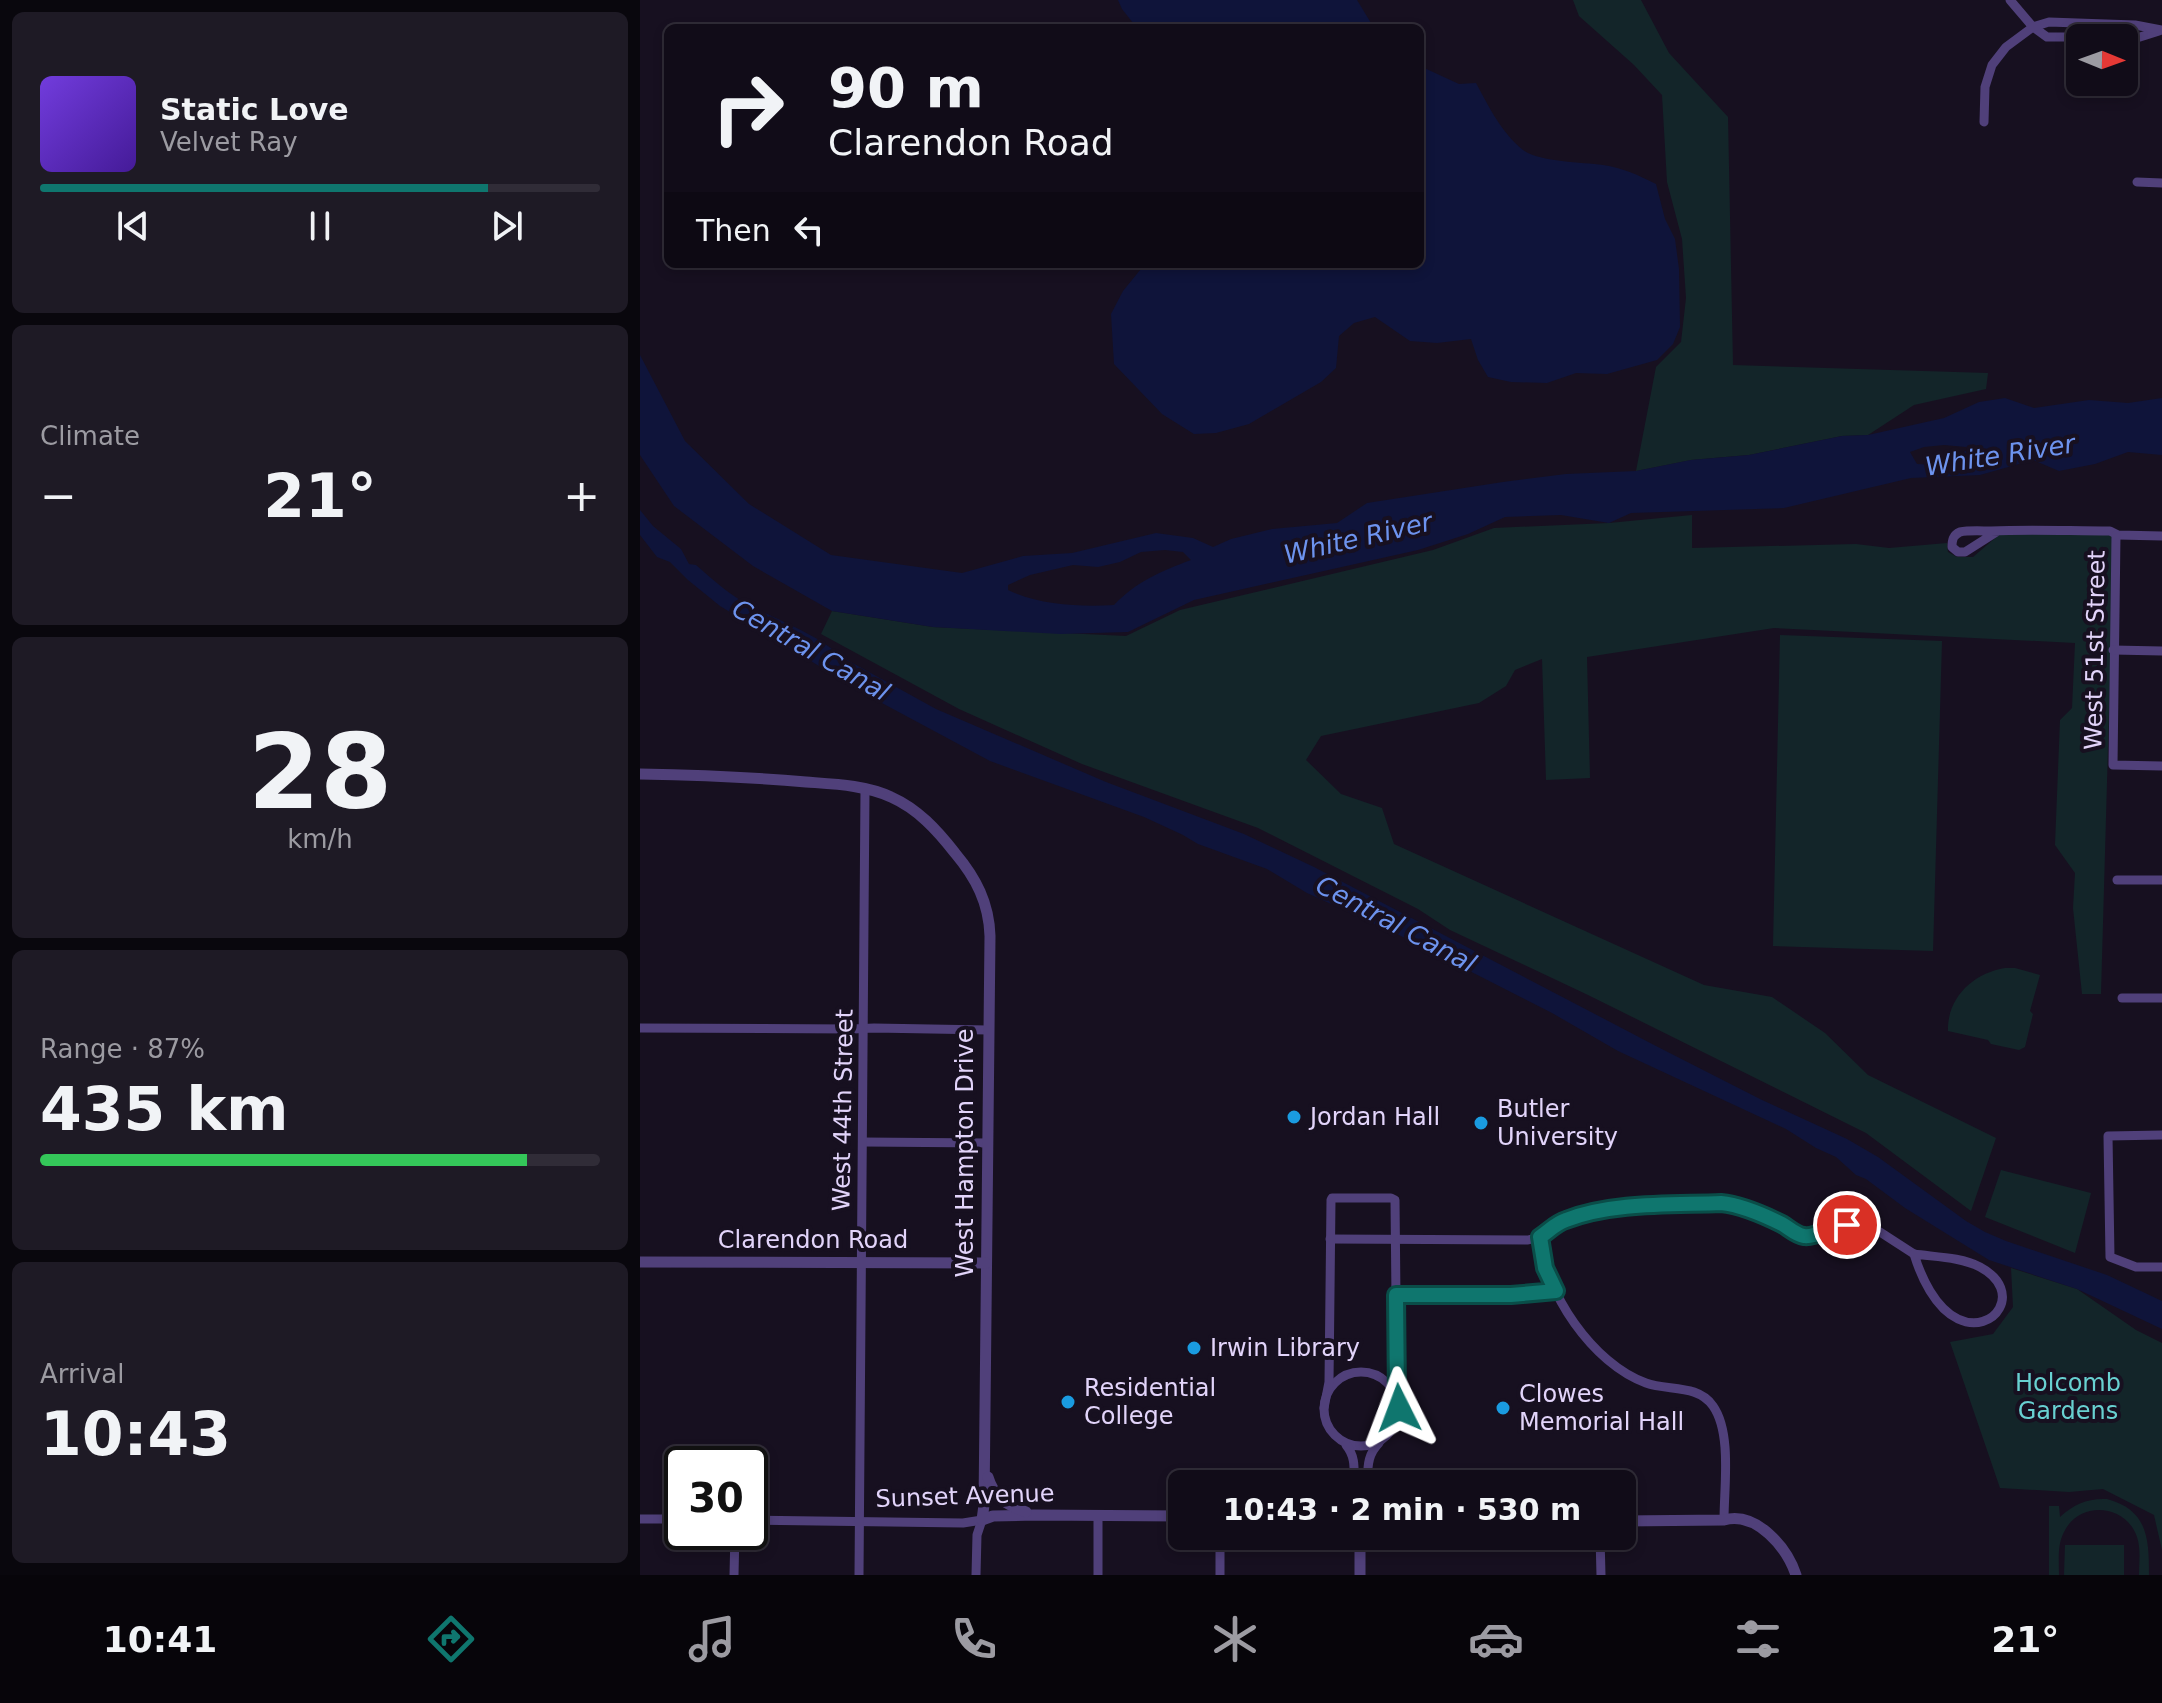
<!DOCTYPE html>
<html lang="en">
<head>
<meta charset="utf-8">
<style>
	:root { --surface:#110c18; --page:#1e1a25; --text:#f1f3f6; --muted:#9c9ba2; --line:#302c37; --accent:#0f766e }
	body { margin:0; font-family:"DejaVu Sans",sans-serif; background:var(--page); color:var(--text); height:100vh; display:flex; flex-direction:column; font-size:30px; white-space:nowrap }
	* { box-sizing:border-box; margin:0 }
	p { font-size:26px; color:var(--muted) }
	.icon { flex:none; width:44px; height:44px; fill:none; stroke:currentColor; stroke-width:2; stroke-linecap:round; stroke-linejoin:round }
	.map { position:relative; flex:1; overflow:hidden }
	.details { display:flex; flex-direction:column; gap:12px; padding:12px; background:#09070d; width:640px }
	.details>* { flex:none }
	.banner { position:absolute; left:24px; top:24px; width:760px; height:244px; border-radius:12px; box-shadow:0 4px 12px #0003,0 0 0 2px var(--line); background:#110c18; color:var(--text); overflow:hidden }
	.needle { width:52px; rotate:91deg }
	.fabs { position:absolute; left:1426px; top:24px; display:grid; gap:16px }
	.fabs a { display:grid; place-items:center; width:72px; height:72px; border-radius:12px; background:var(--surface); box-shadow:0 4px 12px #0003,0 0 0 2px var(--line); font-size:40px }
	.speed { position:absolute; left:24px; top:1446px; display:flex; gap:16px; font-size:40px; font-weight:700; text-align:center }
	.speed>* { display:grid; place-content:center; width:104px; height:104px; border-radius:50%; background:var(--surface); box-shadow:0 4px 12px #0003,0 0 0 2px var(--line); line-height:1 }
	.speed .limit { border:4px solid #111; border-radius:12px; background:#fff; color:#111 }
	.pin { position:absolute; display:grid; place-items:center; width:68px; height:68px; color:#fff; margin:-34px; border:4px solid #fff; border-radius:50%; box-shadow:0 2px 8px #0007 }
	.me { position:absolute; width:88px; margin:-44px; rotate:357deg; stroke-linejoin:round; filter:drop-shadow(0 0 6px #0008) }
	.turn { display:flex; align-items:center; gap:28px; height:168px; padding:0 32px; font-size:36px }
	.turn .icon { width:104px; height:104px; stroke-width:2.5 }
	.turn b { display:block; font-size:56px; line-height:68px }
	.then { display:flex; align-items:center; height:76px; padding:0 32px; background:#0003; gap:16px; font-size:30px }
	.big { font-size:60px; font-weight:800; line-height:1.1 }
	.details .card { flex:1; display:flex; flex-direction:column; justify-content:center; gap:12px; min-width:0; padding:0 28px; border-radius:12px; background:var(--page) }
	.details .dial { align-items:center; gap:0 }
	.dial b { font-size:104px; line-height:1 }
	.song { display:flex; align-items:center; gap:24px }
	.cover { width:96px; height:96px; border-radius:12px; background:linear-gradient(135deg,hsl(260 70% 55%),hsl(260 70% 35%)) }
	.played { height:8px; border-radius:4px; background:linear-gradient(90deg,var(--accent) 80%,var(--line) 80%) }
	.keys { display:flex; justify-content:space-around; direction:ltr }
	.heat { display:flex; justify-content:space-between; align-items:center; font-size:44px; direction:ltr }
	.charge { height:12px; border-radius:6px; background:linear-gradient(90deg,#34c759 87%,var(--line) 0) }
	.trip { position:absolute; left:528px; top:1470px; width:468px; height:80px; border-radius:12px; background:var(--surface); box-shadow:0 4px 12px #0003,0 0 0 2px var(--line); font-weight:800; line-height:80px; text-align:center }
	.tabs { display:flex; height:128px; justify-content:space-around; align-items:center; background:#07050a; color:var(--muted) }
	.tabs .icon { width:56px; height:56px }
	.tabs .active { color:var(--accent) }
	.tabs b { font-size:36px; color:var(--text) }
	main { display:flex; flex:1; min-height:0 }
	.map>svg:first-child { display:block }
	.green { fill:#132529 }
	.water { fill:#0f143a; fill-rule:evenodd }
	.lines { fill:none; stroke-linecap:round; stroke-linejoin:round }
	.minor { stroke:#50407a; stroke-width:9 }
	.tertiary { stroke:#50407a; stroke-width:11 }
	.route-casing { stroke:#0a4d48; stroke-width:20 }
	.route { stroke:#0f766e; stroke-width:14 }
	.poi-dot { fill:#1a9be0; stroke:#171020; stroke-width:3 }
	.labels { text-anchor:middle; stroke-width:8; stroke-linejoin:round; paint-order:stroke }
	.street-label { font-size:24px; fill:#e2d4fa; stroke:#171020 }
	.poi-label { font-size:24px; fill:#e2d4fa; stroke:#171020; text-anchor:start }
	.park-label { font-size:24px; fill:#68d1d1; stroke:#171020 }
	.water-label { font-size:26px; font-style:italic; fill:#6d93ee; stroke:#171020 }
</style>
</head>
<body>
<main>
<section class="details">
<div class="card">
<div class="song"><i class="cover"></i><div><b>Static Love</b><p>Velvet Ray</p></div></div>
<div class="played"></div>
<div class="keys"><svg class="icon" aria-label="previous" viewBox="0 0 24 24"><path d="M18 5L8 12l10 7zM5 5v14"/></svg><svg class="icon" aria-label="pause" viewBox="0 0 24 24"><path d="M8 5v14M16 5v14"/></svg><svg class="icon" aria-label="next" viewBox="0 0 24 24"><path d="M6 5l10 7-10 7zM19 5v14"/></svg></div>
</div>
<div class="card"><p>Climate</p>
<div class="heat"><a>−</a><b class="big">21°</b><a>+</a></div>
</div>
<div class="card dial"><b>28</b><p>km/h</p></div>
<div class="card"><p>Range · 87%</p><b class="big">435 km</b><div class="charge"></div></div>
<div class="card"><p>Arrival</p><b class="big">10:43</b></div>
</section>
<div class="map">
<svg width="1522" height="1575" viewBox="0 0 1522 1575">
	<rect width="100%" height="100%" fill="#171020"/>
	<g class="green">
		<polygon points="933,0 1001,0 1029,53 1088,117 1093,365 1348,373 1346,389 1274,405 1228,435 1202,436 1109,455 1051,460 996,471 1016,367 1041,342 1046,298 1042,239 1027,182 1022,95 994,65 939,16"/>
		<polygon points="1052,515 1052,548 1216,544 1249,548 1307,543 1308,552 1317,557 1333,557 1361,533 1474,535 1461,994 1442,994 1433,908 1435,873 1415,845 1420,720 1432,708 1435,643 1134,628 947,657 950,778 906,780 902,659 875,670 866,686 839,703 681,736 666,760 701,794 742,808 754,844 1064,985 1132,997 1185,1033 1228,1075 1356,1138 1331,1211 1226,1133 948,995 810,930 778,909 618,828 442,764 319,709 181,634 192,611 293,627 486,636 540,610 793,550 854,528 969,523"/>
		<polygon points="1140,635 1302,641 1293,951 1133,946"/>
		<path d="M1365,968H1375L1400,975L1390,1011L1393,1014L1385,1047L1379,1050L1351,1044L1348,1040L1308,1031C1307,997 1334,973 1365,968Z"/>
		<polygon points="1361,1170 1451,1193 1435,1253 1345,1217"/>
		<polygon points="1371,1268 1437,1289 1496,1330 1522,1343 1522,1550 1514,1515 1463,1489 1429,1492 1360,1488 1310,1342 1353,1334 1373,1307"/>
		<path d="M1467,1499C1508,1510 1509,1539 1509,1575H1499C1499,1563 1501,1549 1497,1537C1486,1504 1439,1500 1424,1532C1417,1545 1419,1561 1419,1575H1409V1506H1419L1420,1517C1434,1504 1448,1498 1467,1499Z"/>
		<polygon points="1425,1545 1484,1545 1484,1575 1424,1575"/>
	</g>
	<g class="water">
		<polygon points="478,0 717,0 734,28 497,28 482,9"/>
		<path d="M780,66L819,84L836,83C849,107 861,132 883,150C899,162 942,162 963,165C983,168 998,175 1016,184L1025,219L1035,239L1039,269L1040,327L1033,344L1017,360L967,374L936,373L907,383L871,382L848,377L838,360L831,339L797,343L770,341L735,317L714,323L699,336L696,368L681,382L609,424L576,433L554,434L522,414L474,364L471,314L483,291L505,264H780Z"/>
		<path d="M0,355L45,441L109,504L191,555L322,573L383,556L432,553L516,533L553,538L573,547L591,539L632,529L697,523L727,503L863,482L926,474L996,471L1051,460L1109,455L1202,436L1228,435L1304,418L1339,402L1365,398L1394,408L1449,400L1488,403L1522,398V455L1488,452L1455,464L1419,471L1393,460L1340,475L1271,478L1144,508L991,513L969,523L921,515L865,517L828,534L778,550L554,600L488,632L420,634L293,627L192,611L113,566L34,506L0,455ZM1304,445L1326,447L1328,450L1295,465L1277,464L1270,452L1284,447ZM525,550L543,552L551,560C521,571 496,582 474,605C440,607 399,605 368,590V585L390,575L433,565L458,567L480,562L501,552Z"/>
		<path d="M0,510L13,526L41,549L49,564L56,565C70,577 84,590 100,600C123,614 185,637 198,655L296,709L466,782L604,834L674,867L1016,1046L1120,1099L1207,1139L1238,1157L1326,1221L1345,1232L1366,1241L1467,1275L1522,1301V1329L1437,1289L1349,1260L1265,1208L1226,1179L1216,1175L1196,1157L1176,1148L1146,1129L978,1051L912,1013L757,934L667,893L627,869L558,844L543,835L504,817L350,761L227,695L80,606L48,580L30,562L17,557L0,535Z"/>
	</g>
	<g class="lines">
		<g class="minor">
			<polyline points="1370,0 1393,27 1407,37 1500,37 1519,31"/>
			<polyline points="1344,122 1345,87 1352,65 1366,47 1393,27 1409,22 1495,25 1522,30"/>
			<polyline points="1497,182 1522,183"/>
			<path d="M1358,531L1325,552H1318L1312,547C1312,540 1313,535 1320,532C1329,530 1342,531 1351,531C1391,529 1430,531 1470,531L1478,535L1522,536"/>
			<polyline points="1476,535 1473,765 1522,766"/>
			<polyline points="1473,650 1522,651"/>
			<polyline points="1477,880 1522,880"/>
			<polyline points="1482,998 1522,998"/>
			<polyline points="0,1028 213,1029 234,1028 348,1030"/>
			<polyline points="1522,1135 1468,1136 1470,1257 1496,1267 1522,1267"/>
			<polyline points="223,1142 348,1143"/>
			<path d="M900,1237C904,1292 953,1364 1006,1383C1028,1391 1058,1384 1073,1406C1092,1433 1084,1487 1084,1520"/>
			<polyline points="690,1239 888,1240 899,1237 924,1221 951,1213 1009,1206 1081,1203 1096,1205 1138,1222 1165,1236 1173,1235 1200,1226 1226,1227 1240,1232 1274,1254"/>
			<path d="M1274,1254C1295,1257 1321,1257 1340,1267C1385,1291 1354,1336 1318,1319C1295,1308 1281,1277 1274,1254Z"/>
			<polyline points="756,1295 886,1294 916,1291"/>
			<circle cx="721" cy="1409" r="37"/>
			<polyline points="684,1408 689,1382 691,1200 692,1198 751,1198 755,1200 757,1397"/>
			<path d="M706,1445C716,1457 714,1469 714,1484"/>
			<path d="M727,1484C728,1467 727,1455 739,1443"/>
			<polyline points="0,1519 42,1519"/>
			<polyline points="110,1520 323,1523 342,1520"/>
			<polyline points="960,1536 961,1575"/>
			<polyline points="94,1575 95,1532"/>
			<polyline points="219,1575 225,790"/>
			<polyline points="336,1575 337,1535 342,1520"/>
			<polyline points="458,1575 458,1515"/>
			<polyline points="580,1575 580,1536"/>
		</g>
		<g class="tertiary">
			<path d="M0,774C56,775 111,777 166,782C193,784 226,785 251,797C278,809 297,830 315,853C336,878 349,903 350,936L344,1505L342,1520L353,1516L394,1515L542,1516"/>
			<polyline points="0,1262 346,1263"/>
			<path d="M348,1477C354,1497 366,1505 386,1512"/>
			<path d="M982,1521L1084,1520C1117,1511 1147,1548 1156,1575"/>
			<polyline points="720,1575 720,1536"/>
		</g>
	</g>
	<g class="lines">
		<g class="route-casing">
			<path id="route" d="M759,1408L757,1397L756,1295H871L916,1291L905,1268L900,1237C909,1231 916,1223 926,1220C972,1202 1032,1205 1081,1203C1101,1205 1124,1215 1142,1224C1149,1228 1156,1235 1164,1236C1173,1238 1195,1226 1207,1225"/>
		</g>
		<use href="#route" class="route"/>
	</g>
	<g class="poi-dot">
		<circle cx="654" cy="1117" r="8"/>
		<circle cx="841" cy="1123" r="8"/>
		<circle cx="554" cy="1348" r="8"/>
		<circle cx="428" cy="1402" r="8"/>
		<circle cx="863" cy="1408" r="8"/>
	</g>
	<g class="labels">
		<g class="street-label">
			<text transform="translate(1455 650) rotate(-89)" y="8">West 51st Street</text>
			<text transform="translate(203 1110) rotate(-89)" y="8">West 44th Street</text>
			<text transform="translate(325 1153) rotate(-90)" y="8">West Hampton Drive</text>
			<text x="173" y="1248">Clarendon Road</text>
			<text transform="translate(325 1496) rotate(-2)" y="8">Sunset Avenue</text>
		</g>
		<g class="poi-label">
			<text x="857" y="1117">Butler<tspan x="857" dy="28">University</tspan></text>
			<text x="670" y="1125">Jordan Hall</text>
			<text x="570" y="1356">Irwin Library</text>
			<text x="444" y="1396">Residential<tspan x="444" dy="28">College</tspan></text>
			<text x="879" y="1402">Clowes<tspan x="879" dy="28">Memorial Hall</tspan></text>
		</g>
		<g class="park-label">
			<text x="1428" y="1391">Holcomb<tspan x="1428" dy="28">Gardens</tspan></text>
		</g>
		<g class="water-label">
			<text transform="translate(1360 455) rotate(-9)" y="9">White River</text>
			<text transform="translate(718 538) rotate(-13)" y="9">White River</text>
			<text transform="translate(171 650) rotate(30)" y="9">Central Canal</text>
			<text transform="translate(756 924) rotate(28)" y="9">Central Canal</text>
		</g>
	</g>
</svg>
<div class="fabs">
<a><svg class="needle" viewBox="-14 -14 28 28"><path d="M0-13l5 13h-10z" fill="#e53935"/><path d="M0 13l5-13h-10z" fill="#9c9ba2"/></svg></a>
</div>
<div class="speed"><div class="limit">30</div></div>
<div class="pin" style="left:1207px;top:1225px;background:#d93025"><svg class="icon" aria-label="arrive" viewBox="0 0 24 24"><path d="M6 21V4h12l-3 4 3 4H6"/></svg></div>
<svg class="me" style="left:759px;top:1408px" viewBox="-20 -20 40 40"><path d="M0-17L14 15 0 8-14 15z" fill="#0f766e" stroke="#fff" stroke-width="4"/></svg>
<div class="trip">10:43 · 2 min · 530 m</div>
<div class="banner">
<div class="turn"><svg class="icon" aria-label="right" viewBox="0 0 24 24"><path d="M7 20v-9h11M14 6l5 5-5 5"/></svg><div><b>90 m</b>Clarendon Road</div></div>
<div class="then">Then<svg class="icon" aria-label="left" viewBox="0 0 24 24"><path d="M17 20v-9H6M10 6l-5 5 5 5"/></svg></div>
</div>
</div>
</main>
<nav class="tabs">
<b>10:41</b>
<svg class="icon active" aria-label="directions" viewBox="0 0 24 24"><path d="M12 3l9 9-9 9-9-9zM9 14v-3h6M13 9l2 2-2 2"/></svg>
<svg class="icon" aria-label="music" viewBox="0 0 24 24"><path d="M9 18V5l10-2v13"/><circle cx="6" cy="18" r="3"/><circle cx="16" cy="16" r="3"/></svg>
<svg class="icon" aria-label="phone" viewBox="0 0 24 24"><path d="M5 4h4l2 5-3 2q2 4 5 5l2-3 5 2v4C11 20 4 13 5 4z"/></svg>
<svg class="icon" aria-label="climate" viewBox="0 0 24 24"><path d="M12 3v18M4 7l16 10M4 17L20 7"/></svg>
<svg class="icon" aria-label="car" viewBox="0 0 24 24"><path d="M5 17H2v-5l4-1 3-4h7l3 4 3 1v5h-3M9 17h6M6 11h13"/><circle cx="7" cy="17" r="2"/><circle cx="17" cy="17" r="2"/></svg>
<svg class="icon" aria-label="filters" viewBox="0 0 24 24"><path d="M4 7h16M4 17h16"/><circle cx="9" cy="7" r="2"/><circle cx="15" cy="17" r="2"/></svg>
<b>21°</b>
</nav>
</body>
</html>
